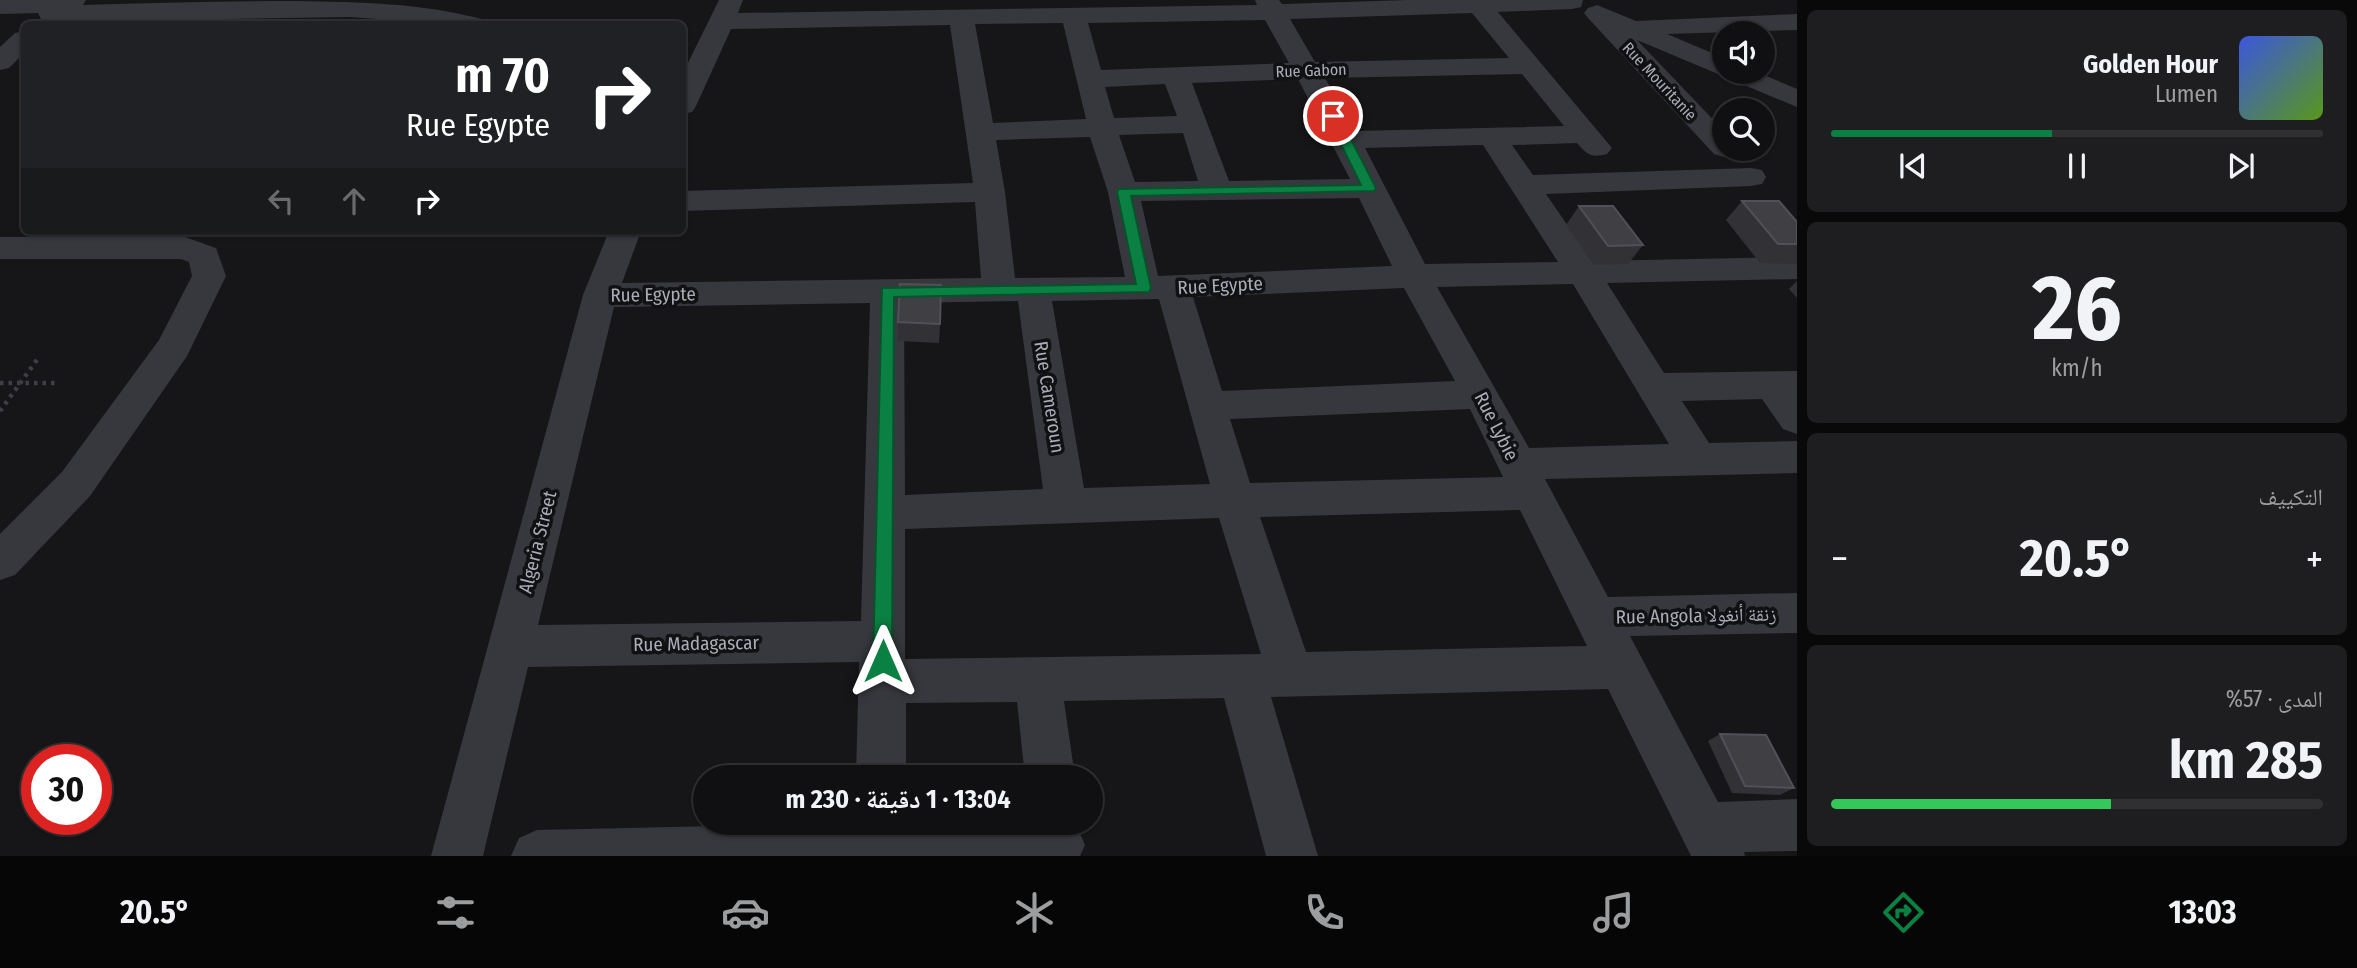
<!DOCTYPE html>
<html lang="ar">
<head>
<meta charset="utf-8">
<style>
	:root { --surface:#101012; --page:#1e1e20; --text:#f1f3f6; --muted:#9c9d9f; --line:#303032; --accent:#0b8043 }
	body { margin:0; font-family:"Fira Sans Condensed","Noto Naskh Arabic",sans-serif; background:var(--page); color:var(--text); direction:rtl; height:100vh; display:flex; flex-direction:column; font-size:26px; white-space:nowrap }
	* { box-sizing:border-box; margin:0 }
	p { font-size:23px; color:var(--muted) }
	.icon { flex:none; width:38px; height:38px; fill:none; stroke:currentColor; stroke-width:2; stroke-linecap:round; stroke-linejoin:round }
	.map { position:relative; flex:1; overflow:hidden; direction:ltr }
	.details { display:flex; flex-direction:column; gap:10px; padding:10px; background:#09090a; width:560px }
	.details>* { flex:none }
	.banner { position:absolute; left:21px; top:21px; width:665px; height:214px; border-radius:10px; box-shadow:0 2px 5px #0004,0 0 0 2px var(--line); direction:rtl; background:#202124; color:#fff; overflow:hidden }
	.fabs { position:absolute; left:1712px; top:21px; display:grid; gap:14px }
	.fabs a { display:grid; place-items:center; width:63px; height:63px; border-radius:50%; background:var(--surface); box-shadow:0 2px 5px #0004,0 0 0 2px var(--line); font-size:35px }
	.speed { position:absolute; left:21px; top:744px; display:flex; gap:14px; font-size:35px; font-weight:700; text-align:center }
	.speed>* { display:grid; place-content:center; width:91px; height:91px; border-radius:50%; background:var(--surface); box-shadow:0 2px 5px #0004,0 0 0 2px var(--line); line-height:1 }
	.speed .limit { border:10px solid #d22; background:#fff; color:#111 }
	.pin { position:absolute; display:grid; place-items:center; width:60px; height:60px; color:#fff; margin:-30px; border:4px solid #fff; border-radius:50%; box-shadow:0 2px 7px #0007 }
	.me { position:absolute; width:77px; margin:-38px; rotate:0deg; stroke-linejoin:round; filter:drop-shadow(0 0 5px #0008) }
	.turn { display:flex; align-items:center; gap:24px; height:147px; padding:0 21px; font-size:32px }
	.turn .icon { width:91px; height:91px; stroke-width:2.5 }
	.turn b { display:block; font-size:49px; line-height:60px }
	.lanes { display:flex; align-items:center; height:66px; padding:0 21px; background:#0003; justify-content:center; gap:35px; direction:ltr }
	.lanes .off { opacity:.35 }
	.big { font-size:52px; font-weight:700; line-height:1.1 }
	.details .card { flex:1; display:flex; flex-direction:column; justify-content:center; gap:10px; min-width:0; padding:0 24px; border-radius:10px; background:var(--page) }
	.details .dial { align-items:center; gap:0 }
	.dial b { font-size:91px; line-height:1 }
	.song { display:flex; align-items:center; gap:21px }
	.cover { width:84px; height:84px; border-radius:10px; background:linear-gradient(135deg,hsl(230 70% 55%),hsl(90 70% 35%)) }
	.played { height:7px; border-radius:4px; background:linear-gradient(90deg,var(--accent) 45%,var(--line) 45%) }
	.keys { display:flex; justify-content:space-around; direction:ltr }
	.heat { display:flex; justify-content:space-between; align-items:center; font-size:38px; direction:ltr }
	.charge { height:10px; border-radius:5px; background:linear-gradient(90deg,#34c759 57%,var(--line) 0) }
	.trip { position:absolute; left:693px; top:765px; width:410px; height:70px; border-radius:35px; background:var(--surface); box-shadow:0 2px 5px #0004,0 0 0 2px var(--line); font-weight:700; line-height:70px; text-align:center; direction:rtl }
	.menu { display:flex; height:112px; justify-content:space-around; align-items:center; background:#060607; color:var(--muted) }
	.menu .icon { width:49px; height:49px }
	.menu .active { color:var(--accent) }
	.menu b { font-size:32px; color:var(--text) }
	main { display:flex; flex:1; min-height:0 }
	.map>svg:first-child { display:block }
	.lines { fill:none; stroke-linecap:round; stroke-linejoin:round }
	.path { stroke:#3d3f44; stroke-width:4.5; stroke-dasharray:3.5 5; stroke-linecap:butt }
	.minor { fill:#37383d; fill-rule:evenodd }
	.wall { fill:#323236 }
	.building { fill:#3f3f44; stroke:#4f5156; stroke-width:2 }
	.route { fill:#0b8043; stroke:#07532c; stroke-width:2 }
	.labels { text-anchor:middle; stroke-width:7; stroke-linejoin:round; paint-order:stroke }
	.far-street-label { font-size:16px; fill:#a8adb8; stroke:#111113 }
	.street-label { font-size:19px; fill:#a8adb8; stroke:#111113 }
</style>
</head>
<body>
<main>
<section class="details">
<div class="card">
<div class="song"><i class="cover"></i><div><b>Golden Hour</b><p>Lumen</p></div></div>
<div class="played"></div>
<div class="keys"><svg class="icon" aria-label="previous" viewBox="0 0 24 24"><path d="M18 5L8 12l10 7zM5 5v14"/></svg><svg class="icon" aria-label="pause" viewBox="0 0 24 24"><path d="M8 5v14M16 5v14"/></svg><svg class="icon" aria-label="next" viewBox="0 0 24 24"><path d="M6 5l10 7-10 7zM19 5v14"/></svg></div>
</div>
<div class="card dial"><b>26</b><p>km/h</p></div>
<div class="card"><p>التكييف</p>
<div class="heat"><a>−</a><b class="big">20.5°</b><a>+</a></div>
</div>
<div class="card"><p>المدى · 57%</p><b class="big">285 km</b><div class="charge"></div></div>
</section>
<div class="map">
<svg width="1797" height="856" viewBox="0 0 1797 856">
	<rect width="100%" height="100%" fill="#161618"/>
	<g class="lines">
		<g class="path">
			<polyline points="0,383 59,383"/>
			<polyline points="0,411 39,357"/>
		</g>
		<g class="minor">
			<path d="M0,0H86L83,5C154,3 225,1 297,1C360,2 420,3 482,19L486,24H443L350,17L50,22L41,19L38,13L0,14Z"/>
			<path d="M719,0H743L738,13L1257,5L1255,0H1279L1282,4L1407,0H1583L1581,7L1572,9L1498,12L1612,148L1607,154C1592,158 1587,155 1577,143L1512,145L1533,175L1751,168L1762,170L1766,177L1762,184L1751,186L1546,194L1592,261L1797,257V279L1607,283L1664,373L1797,371V434L1783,429L1762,399L1682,401L1709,443L1797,441V473L1545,479L1608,597L1797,593V633L1630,636L1718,802L1797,799V851L1744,852L1745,856H1691L1608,689L1271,697L1318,856H1266L1224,698L1064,701L1075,777H1025L1017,702L906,703V777H856L859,662L528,667L483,856H431L583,295L609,231H641L622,283L981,278L975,202L682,211V191L973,183L950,25L731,29L696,106L692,112L682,114V75ZM1472,13L1509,58L1315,62L1290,19ZM1265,20L1289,63L1101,70L1088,23ZM1063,23L1086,119L993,123L975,24ZM1522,74L1564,126L1355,131L1325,78ZM1298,79L1350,179L1229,181L1192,83ZM1165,84L1177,116L1114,118L1105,87ZM1183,133L1198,181L1135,182L1119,135ZM1090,137L1108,192L1125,277L1015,278L1005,192L996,140ZM1483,145L1558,262L1425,264L1365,148ZM1359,198L1392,266L1158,276L1141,201ZM1573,284L1669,444L1529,448L1437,287ZM1404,288L1455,381L1222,391L1193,297ZM1159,299L1210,484L1084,488L1052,301ZM1018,301L1043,489L905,495L904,303ZM870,303L861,621L538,625L614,307ZM1470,409L1503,477L1250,483L1230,419ZM1520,510L1587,646L1306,652L1260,517ZM1219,518L1261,654L905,659V529Z"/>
			<polygon points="1597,5 1636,21 1797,14 1797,30 1667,34 1724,58 1724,72 1757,72 1797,89 1797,107 1637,40 1724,131 1724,149 1738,149 1734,154 1724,157 1714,154 1588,18 1584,13 1588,8"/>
			<polygon points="24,31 24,53 9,68 0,70 0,47 15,33"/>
			<polygon points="0,237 185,237 216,248 226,276 187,356 90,496 15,575 0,580 0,534 62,472 159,340 192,276 189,262 181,259 0,259"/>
			<polygon points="895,822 1067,822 1077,827 1085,845 1080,856 511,856 519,838 537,830"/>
		</g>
	</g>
	<g class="wall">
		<polygon points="1742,201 1797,222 1797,264 1760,263 1726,220"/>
		<polygon points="1579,206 1643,245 1628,264 1594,265 1566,225"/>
		<polygon points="1797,281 1797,298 1789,289"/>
		<polygon points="898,322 940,324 939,343 898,341"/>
		<polygon points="1720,734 1794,788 1780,795 1732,793 1708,741"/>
	</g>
	<g class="building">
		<polygon points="1742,201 1779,201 1797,222 1797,244 1778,244"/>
		<polygon points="1579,206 1613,206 1643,245 1608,246"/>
		<polygon points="900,284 941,285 940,324 898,322"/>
		<polygon points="1720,734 1766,735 1794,788 1745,786"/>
	</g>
	<polygon class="route" points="1333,113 1339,116 1376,188 1374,191 1131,196 1151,288 1149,292 894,297 892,661 889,667 883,670 876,667 873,661 882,288 1136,284 1117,192 1119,189 1361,185 1327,116"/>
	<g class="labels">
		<g class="far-street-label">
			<text transform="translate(1311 70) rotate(-2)" y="6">Rue Gabon</text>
			<text transform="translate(1660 81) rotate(47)" y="6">Rue Mouritanie</text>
		</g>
		<g class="street-label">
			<text transform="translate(1220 285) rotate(-3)" y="7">Rue Egypte</text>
			<text transform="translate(653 294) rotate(-1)" y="7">Rue Egypte</text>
			<text transform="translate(1050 397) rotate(81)" y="7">Rue Cameroun</text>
			<text transform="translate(1497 426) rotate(63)" y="7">Rue Lybie</text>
			<text transform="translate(537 542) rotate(-76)" y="7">Algeria Street</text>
			<text transform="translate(1696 615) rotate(-1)" y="7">Rue Angola زنقة أنغولا</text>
			<text transform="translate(696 643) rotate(-1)" y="7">Rue Madagascar</text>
		</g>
	</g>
</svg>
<div class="fabs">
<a><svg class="icon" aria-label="sound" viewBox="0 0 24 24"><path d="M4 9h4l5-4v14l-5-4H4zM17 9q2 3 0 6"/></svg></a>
<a><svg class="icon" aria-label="search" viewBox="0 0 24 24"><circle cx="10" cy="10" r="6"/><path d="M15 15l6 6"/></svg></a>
</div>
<div class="speed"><div class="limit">30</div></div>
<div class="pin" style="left:1333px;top:116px;background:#d93025"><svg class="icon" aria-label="arrive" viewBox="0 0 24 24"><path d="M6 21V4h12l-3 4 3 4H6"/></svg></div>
<svg class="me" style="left:883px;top:661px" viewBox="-20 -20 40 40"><path d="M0-17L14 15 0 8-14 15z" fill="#0b8043" stroke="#fff" stroke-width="4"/></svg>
<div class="trip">13:04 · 1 دقيقة · 230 m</div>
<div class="banner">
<div class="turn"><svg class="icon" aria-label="right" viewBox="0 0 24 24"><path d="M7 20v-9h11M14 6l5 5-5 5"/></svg><div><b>70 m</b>Rue Egypte</div></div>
<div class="lanes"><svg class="icon off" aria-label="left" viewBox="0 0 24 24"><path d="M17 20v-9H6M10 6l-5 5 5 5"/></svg><svg class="icon off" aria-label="ahead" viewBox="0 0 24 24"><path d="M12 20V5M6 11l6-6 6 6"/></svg><svg class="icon" aria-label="right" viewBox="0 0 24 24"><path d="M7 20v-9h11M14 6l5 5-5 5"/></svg></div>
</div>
</div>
</main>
<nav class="menu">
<b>13:03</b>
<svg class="icon active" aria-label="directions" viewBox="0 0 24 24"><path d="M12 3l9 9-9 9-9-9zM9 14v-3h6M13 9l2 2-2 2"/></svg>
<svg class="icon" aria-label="music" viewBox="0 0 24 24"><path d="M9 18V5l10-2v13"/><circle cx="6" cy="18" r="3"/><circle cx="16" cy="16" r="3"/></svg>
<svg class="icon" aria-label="phone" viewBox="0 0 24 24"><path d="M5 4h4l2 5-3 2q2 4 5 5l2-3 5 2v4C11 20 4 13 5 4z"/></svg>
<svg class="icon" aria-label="climate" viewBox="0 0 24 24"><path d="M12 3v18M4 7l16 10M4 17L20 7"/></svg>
<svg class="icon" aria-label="car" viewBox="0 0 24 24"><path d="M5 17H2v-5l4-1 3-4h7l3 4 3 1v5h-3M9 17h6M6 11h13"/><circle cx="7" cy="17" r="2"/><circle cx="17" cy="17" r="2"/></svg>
<svg class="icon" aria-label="filters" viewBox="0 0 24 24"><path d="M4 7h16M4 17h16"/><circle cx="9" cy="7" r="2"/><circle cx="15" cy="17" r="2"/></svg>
<b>20.5°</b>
</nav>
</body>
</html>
